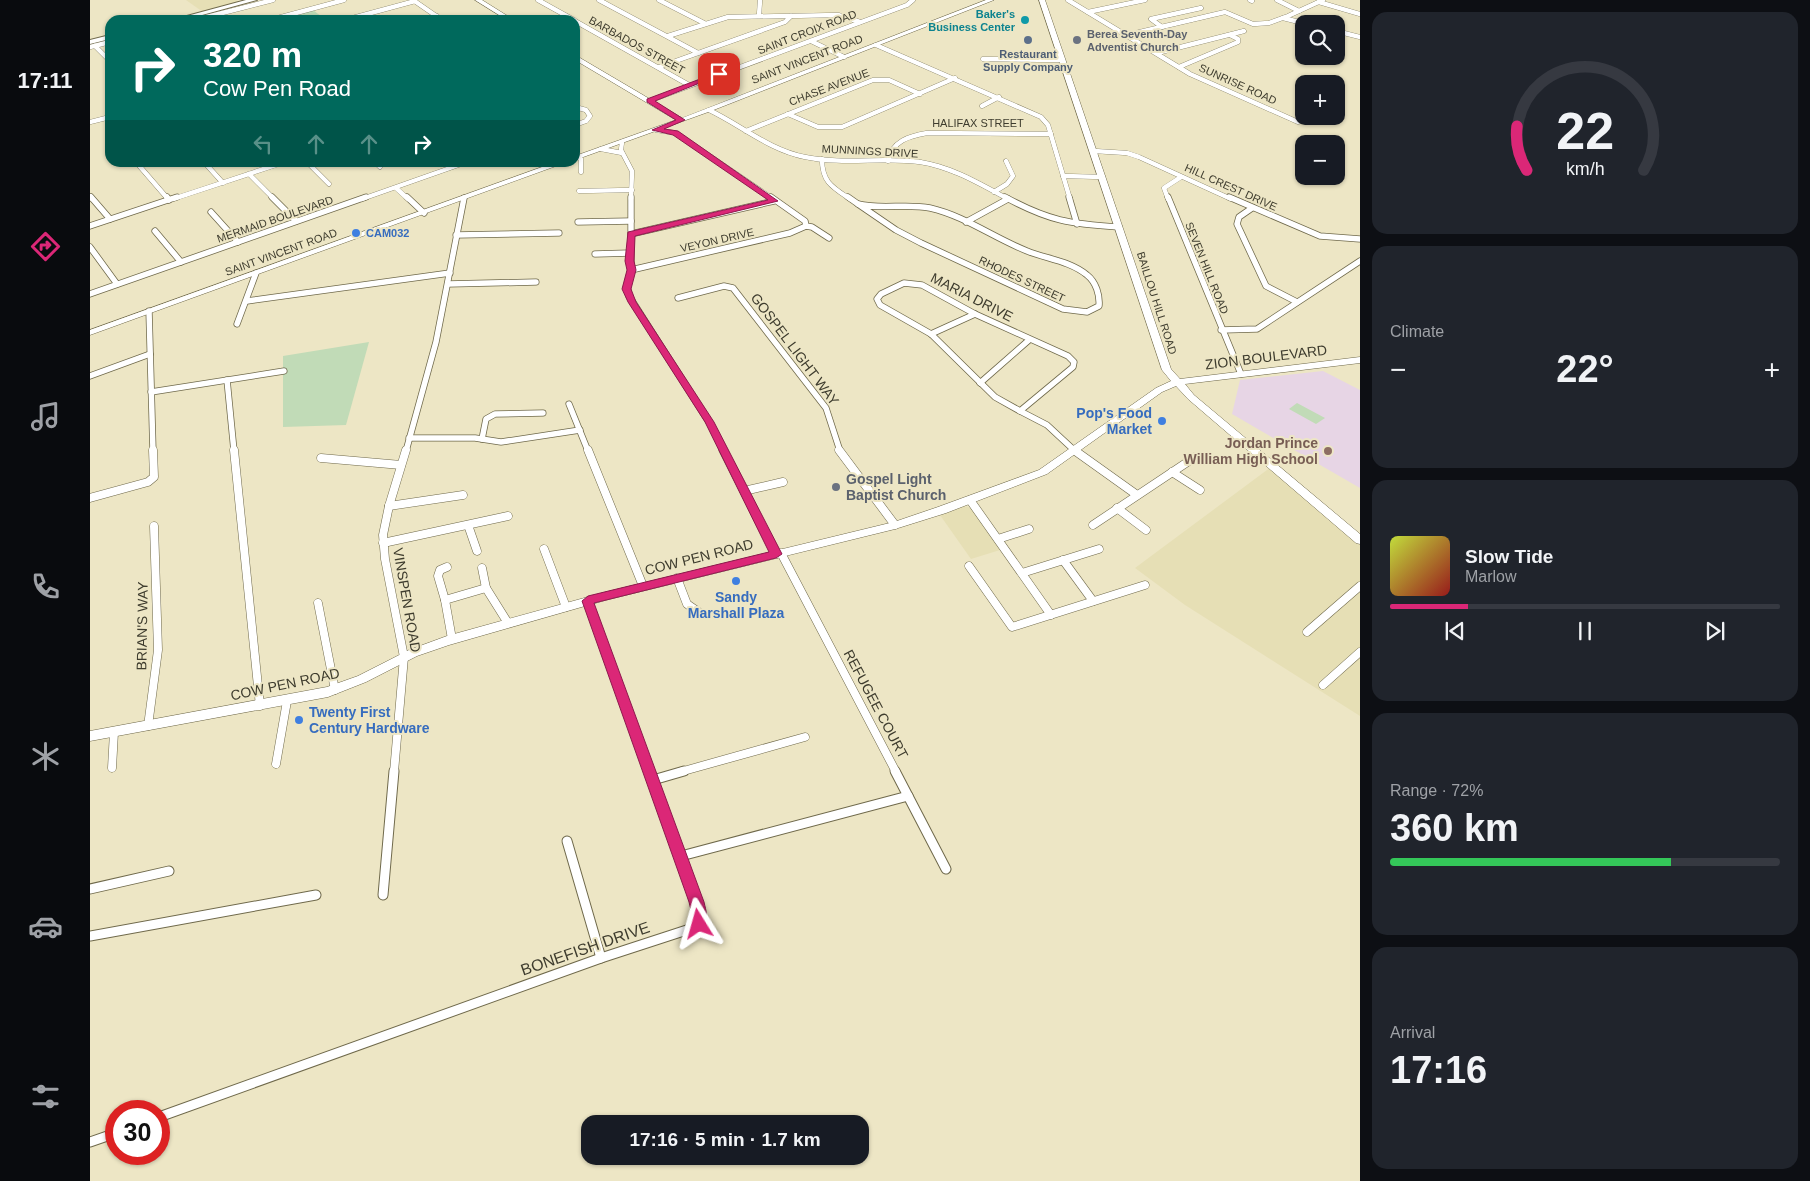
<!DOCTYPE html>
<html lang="en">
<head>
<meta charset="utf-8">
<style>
	:root { --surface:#171b24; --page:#20242c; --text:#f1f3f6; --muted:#9ea1a6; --line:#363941; --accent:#db2777 }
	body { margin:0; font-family:Arial,sans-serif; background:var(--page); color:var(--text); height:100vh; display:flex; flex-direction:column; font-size:19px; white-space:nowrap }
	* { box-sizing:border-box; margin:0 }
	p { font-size:16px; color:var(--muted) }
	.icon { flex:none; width:28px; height:28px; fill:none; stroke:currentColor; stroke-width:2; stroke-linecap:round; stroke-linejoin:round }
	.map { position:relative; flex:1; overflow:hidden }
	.sheet { display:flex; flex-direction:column; gap:12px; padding:12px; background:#0d0f14; width:450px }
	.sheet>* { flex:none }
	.guide { position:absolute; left:15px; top:15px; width:475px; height:152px; border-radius:15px; box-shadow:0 1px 4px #0004; background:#00695c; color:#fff; overflow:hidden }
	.buttons { position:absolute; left:1205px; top:15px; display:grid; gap:10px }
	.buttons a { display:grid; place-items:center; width:50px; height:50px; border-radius:10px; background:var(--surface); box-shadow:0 1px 4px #0004; font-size:25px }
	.speed { position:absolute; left:15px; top:1100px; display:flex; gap:10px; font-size:25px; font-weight:700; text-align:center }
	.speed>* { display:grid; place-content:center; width:65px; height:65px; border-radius:50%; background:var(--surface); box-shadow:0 1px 4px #0004; line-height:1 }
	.speed .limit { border:8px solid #d22; background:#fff; color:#111 }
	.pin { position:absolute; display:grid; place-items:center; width:42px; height:42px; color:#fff; margin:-21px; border-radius:10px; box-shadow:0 2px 8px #0006 }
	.me { position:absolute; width:55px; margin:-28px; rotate:352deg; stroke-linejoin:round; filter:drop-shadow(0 0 4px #0008) }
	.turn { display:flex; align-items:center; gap:18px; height:105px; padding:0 15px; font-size:22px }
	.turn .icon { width:65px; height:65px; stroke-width:2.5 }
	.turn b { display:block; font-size:35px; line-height:42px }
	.lanes { display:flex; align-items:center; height:48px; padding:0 15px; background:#0003; justify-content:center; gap:25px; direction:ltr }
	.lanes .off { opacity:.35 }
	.big { font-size:38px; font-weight:700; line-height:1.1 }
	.sheet .tile { flex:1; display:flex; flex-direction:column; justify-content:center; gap:8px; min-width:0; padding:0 18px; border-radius:15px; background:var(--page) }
	.sheet .dial { align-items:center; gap:0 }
	.dial svg { height:130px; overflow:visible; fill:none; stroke:var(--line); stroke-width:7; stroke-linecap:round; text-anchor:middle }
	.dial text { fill:var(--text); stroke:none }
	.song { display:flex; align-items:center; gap:15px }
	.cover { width:60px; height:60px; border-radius:8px; background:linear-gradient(135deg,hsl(70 70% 55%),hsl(0 70% 35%)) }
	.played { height:5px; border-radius:2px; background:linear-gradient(90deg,var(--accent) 20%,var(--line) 20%) }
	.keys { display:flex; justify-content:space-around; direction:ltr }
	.heat { display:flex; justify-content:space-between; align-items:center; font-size:28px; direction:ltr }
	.charge { height:8px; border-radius:4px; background:linear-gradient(90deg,#34c759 72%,var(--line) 0) }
	.trip { position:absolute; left:491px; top:1115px; width:288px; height:50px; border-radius:15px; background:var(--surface); box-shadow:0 1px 4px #0004; font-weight:700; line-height:50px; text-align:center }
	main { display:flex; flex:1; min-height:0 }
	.tab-bar { display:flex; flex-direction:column; width:90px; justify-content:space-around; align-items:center; background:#090b0e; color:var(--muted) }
	.tab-bar .icon { width:35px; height:35px }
	.tab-bar .active { color:var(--accent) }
	.tab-bar b { font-size:22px; color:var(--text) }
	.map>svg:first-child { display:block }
	.built { fill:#e6dfb5 }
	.education { fill:#e7d5e5 }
	.green { fill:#c1dbb7 }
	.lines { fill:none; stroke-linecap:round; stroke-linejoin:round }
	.minor-far3-casing { stroke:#6f694b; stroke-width:5 }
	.minor-far2-casing { stroke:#6f694b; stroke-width:7 }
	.minor-far1-casing { stroke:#6f694b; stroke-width:9 }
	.minor-casing { stroke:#6f694b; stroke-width:11 }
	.tertiary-casing { stroke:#6f694b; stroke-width:1 }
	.secondary-casing { stroke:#6f694b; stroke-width:1 }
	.primary-casing { stroke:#6f694b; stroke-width:2 }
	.minor-far3 { stroke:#fff; stroke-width:4.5 }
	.minor-far2 { stroke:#fff; stroke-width:5.5 }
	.minor-far1 { stroke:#fff; stroke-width:8 }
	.minor { stroke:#fff; stroke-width:9 }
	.tertiary { fill:#fff; fill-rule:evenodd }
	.secondary { fill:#fff; fill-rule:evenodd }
	.primary { fill:#fff; fill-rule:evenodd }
	.route { fill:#db2777; stroke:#8e194d }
	.culture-dot { fill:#0f9aa8; stroke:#ede6c5; stroke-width:2 }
	.service-dot { fill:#5c6f8a; stroke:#ede6c5; stroke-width:2 }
	.worship-dot { fill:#6b7280; stroke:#ede6c5; stroke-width:2 }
	.shop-dot { fill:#3f7fe0; stroke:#ede6c5; stroke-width:2 }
	.education-dot { fill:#8d6e63; stroke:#ede6c5; stroke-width:2 }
	.labels { text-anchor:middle; stroke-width:4; stroke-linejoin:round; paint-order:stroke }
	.far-culture-label { font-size:11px; font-weight:bold; fill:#0d838f; stroke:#ede6c5; text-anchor:end }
	.far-street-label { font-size:11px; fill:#3e3c2e; stroke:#ede6c5 }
	.far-worship-label { font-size:11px; font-weight:bold; fill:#5b616d; stroke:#ede6c5; text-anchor:start }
	.far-service-label { font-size:11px; font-weight:bold; fill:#4e5e75; stroke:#ede6c5 }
	.far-shop-label { font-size:11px; font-weight:bold; fill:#366cbe; stroke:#ede6c5; text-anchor:start }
	.street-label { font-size:14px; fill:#3e3c2e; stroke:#ede6c5 }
	.shop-label { font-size:14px; font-weight:bold; fill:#366cbe; stroke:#ede6c5; text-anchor:end }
	.education-label { font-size:14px; font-weight:bold; fill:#785e54; stroke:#ede6c5; text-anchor:end }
	.worship-label { font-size:14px; font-weight:bold; fill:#5b616d; stroke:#ede6c5; text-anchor:start }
	.near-street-label { font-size:16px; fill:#3e3c2e; stroke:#ede6c5 }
</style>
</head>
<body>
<main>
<nav class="tab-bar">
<b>17:11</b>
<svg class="icon active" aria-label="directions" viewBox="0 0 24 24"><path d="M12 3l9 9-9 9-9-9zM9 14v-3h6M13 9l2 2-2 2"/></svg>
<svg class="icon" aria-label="music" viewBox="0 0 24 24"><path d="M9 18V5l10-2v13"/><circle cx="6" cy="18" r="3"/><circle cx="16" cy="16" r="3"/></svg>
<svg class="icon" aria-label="phone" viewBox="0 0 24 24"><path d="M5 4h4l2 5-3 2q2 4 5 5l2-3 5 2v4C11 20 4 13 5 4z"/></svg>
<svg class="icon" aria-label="climate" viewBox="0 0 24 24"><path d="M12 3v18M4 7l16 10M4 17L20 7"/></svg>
<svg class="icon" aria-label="car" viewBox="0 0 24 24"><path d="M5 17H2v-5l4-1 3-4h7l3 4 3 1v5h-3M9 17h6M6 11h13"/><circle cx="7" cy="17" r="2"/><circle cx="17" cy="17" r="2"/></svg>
<svg class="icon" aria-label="filters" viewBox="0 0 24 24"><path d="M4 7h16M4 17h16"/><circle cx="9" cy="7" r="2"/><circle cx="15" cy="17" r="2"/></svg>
</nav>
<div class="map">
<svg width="1270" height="1181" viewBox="0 0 1270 1181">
	<rect width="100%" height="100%" fill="#ede6c5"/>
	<g class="built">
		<polygon points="96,0 146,0 150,2 113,12"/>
		<polygon points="1181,467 1270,543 1270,716 1095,605 1045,568"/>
		<polygon points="875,506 881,508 910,550 881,559 850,515"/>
	</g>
	<polygon class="education" points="1233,371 1270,390 1270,488 1142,414 1150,380"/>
	<g class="green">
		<polygon points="223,10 236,20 184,20"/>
		<polygon points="279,342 256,425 193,427 193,356"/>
		<polygon points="1207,403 1235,418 1226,424 1199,409"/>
	</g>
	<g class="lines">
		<g class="minor-far3-casing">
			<g id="minor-far3">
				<polyline points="323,0 352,20"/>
				<polyline points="448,0 484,20"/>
				<polyline points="509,0 608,53"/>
				<polyline points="569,0 614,23"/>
				<polyline points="978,0 1100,74 1208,122"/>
				<polyline points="1160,0 1162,1"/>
				<polyline points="1187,0 1209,11"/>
				<polyline points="1229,2 1270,14"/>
				<polyline points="998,12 1055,0"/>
				<polyline points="669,16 670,0"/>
				<polyline points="1193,18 1217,24"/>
				<polyline points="105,20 183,0"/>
				<polyline points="180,20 254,0"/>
				<polyline points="255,20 325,1"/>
				<polyline points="332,20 347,16"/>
				<polyline points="485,21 599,85"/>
				<polyline points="1072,27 1061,19 1111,8"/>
				<polyline points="1246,31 1270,37"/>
				<polyline points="1037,35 1135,12 1163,24 1179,23 1198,16 1233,0"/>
				<polyline points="578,36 638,17 748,15 770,22"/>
				<polyline points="721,41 754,57"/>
				<polyline points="786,45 951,117 958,125 980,199"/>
				<polyline points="5,46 20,61"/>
				<polyline points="0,47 20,42"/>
				<polyline points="1067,53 1154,31"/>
				<polyline points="893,59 973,60"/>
				<polyline points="569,67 695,22 701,16"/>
				<polyline points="1089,67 1148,42 1148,39 1140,35"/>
				<polyline points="559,101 817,5 823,0"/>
				<polyline points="892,106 909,97"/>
				<polyline points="485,107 496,110 500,116 496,121 485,125"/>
				<path d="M619,110C651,125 679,150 715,157C753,165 792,157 830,162C862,167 890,184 918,199"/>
				<polyline points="698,114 728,127 752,127 865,78"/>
				<polyline points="0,122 20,117"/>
				<polyline points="566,130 586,133 683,199"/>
				<polyline points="656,131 783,80 799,80 830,94"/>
				<polyline points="532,142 531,150 542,171 541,199"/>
				<polyline points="511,149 532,153"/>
				<polyline points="1004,151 1037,153 1049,157 1141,199"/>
				<polyline points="488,157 491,159 491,172"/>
				<path d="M732,159C732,182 742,187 760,199"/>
				<path d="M798,161C802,141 819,136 837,133L961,134"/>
				<polyline points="46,162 78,199"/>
				<polyline points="114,162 133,183"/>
				<polyline points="217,162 239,184"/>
				<polyline points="285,162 290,167"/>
				<polyline points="159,174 184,199"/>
				<polyline points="973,176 1013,177"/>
				<polyline points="306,188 318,199"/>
				<polyline points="489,191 542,190"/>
				<polyline points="904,192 917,184 923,176 916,161"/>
				<polyline points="0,196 2,199"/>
				<polyline points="83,199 195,162"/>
				<polyline points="272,199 377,162"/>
				<polyline points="1078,199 1074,188 1091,177"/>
			</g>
		</g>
		<g class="minor-far2-casing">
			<g id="minor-far2">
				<polyline points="1,197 20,219"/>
				<polyline points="77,197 79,200"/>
				<polyline points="182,197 206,221"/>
				<polyline points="317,197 334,213"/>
				<polyline points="681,197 715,221 716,226 722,227 739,238"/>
				<polyline points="758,197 768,204"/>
				<path d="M915,197C959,221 980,224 1029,227"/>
				<polyline points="979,197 987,224"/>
				<polyline points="1078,197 1151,374"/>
				<polyline points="1139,197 1230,236 1270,239"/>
				<path d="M768,204C792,210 816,203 840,208C875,216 904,238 937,251C957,259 980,261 997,275C1006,282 1010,295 1009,306L997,312L973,309L831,243L806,230Z"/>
				<polyline points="1162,208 1149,217 1147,224 1176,286 1207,302"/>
				<polyline points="121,212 148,242"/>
				<polyline points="488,222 541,221"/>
				<polyline points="876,222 918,199"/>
				<polyline points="0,226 87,197"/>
				<polyline points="65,231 91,262"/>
				<polyline points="541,234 684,201"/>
				<polyline points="366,235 469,233"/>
				<polyline points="0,247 27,284"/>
				<polyline points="505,254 540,253"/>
				<polyline points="541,270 541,197"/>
				<polyline points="541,270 537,285 539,296 619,422 634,451"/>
				<polyline points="541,270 700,233 716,226"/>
				<polygon points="814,283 832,285 885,314 978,356 984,362 983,367 930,411 905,397 841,334 790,305 787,299 791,294"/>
				<polyline points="358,284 446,282"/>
				<polyline points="0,294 276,197"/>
				<polyline points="588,298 634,286 643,288 736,408 750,451"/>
				<polyline points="157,301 360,273"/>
				<polyline points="59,311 63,451"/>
				<polyline points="147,324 166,273"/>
				<polyline points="1131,330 1167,329 1270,261"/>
				<polyline points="841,334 885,314"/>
				<polyline points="0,376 60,354"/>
				<polyline points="137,380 144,451"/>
				<polyline points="890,383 939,340"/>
				<polyline points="61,392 194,371"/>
				<polyline points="479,404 498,451"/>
				<polyline points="930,411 957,425 985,451"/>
				<polyline points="319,438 385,438 411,442 490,430"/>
				<polyline points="392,439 396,419 405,414 453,413"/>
				<polyline points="316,451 346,342 374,198"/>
			</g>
		</g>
		<g class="minor-far1-casing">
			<g id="minor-far1">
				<polyline points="144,450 170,706"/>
				<polyline points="498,450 553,586"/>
				<polyline points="633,450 686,554"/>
				<polyline points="749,450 805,525"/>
				<polyline points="984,450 1047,495"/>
				<polyline points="231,458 311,465"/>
				<polyline points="1082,472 1110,490"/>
				<polyline points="654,491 693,482"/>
				<polyline points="0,498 58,482 64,477 63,450"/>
				<polyline points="880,500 961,615"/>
				<polyline points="299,506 373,495"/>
				<polyline points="1027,508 1056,530"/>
				<polyline points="378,525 387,551"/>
				<polyline points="1003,525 1105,457"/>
				<polyline points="908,539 939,529"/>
				<polyline points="293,543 418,516"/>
				<polyline points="454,549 476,607"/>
				<polyline points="691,553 806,772"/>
				<polyline points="973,560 1003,601"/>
				<polyline points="879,566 922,627 1055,585"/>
				<polyline points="392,568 396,588"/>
				<polyline points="932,573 1009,549"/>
				<polyline points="587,578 597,604 610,613"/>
				<polyline points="355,600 348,576 350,570 357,567"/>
				<polyline points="498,601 559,772"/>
				<polyline points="228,603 245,690"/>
				<polyline points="1217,632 1270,586"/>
				<polyline points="362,639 355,600 396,588 418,623"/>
				<polyline points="1233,685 1270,652"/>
				<polyline points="58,726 68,650 64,526"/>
				<polyline points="186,764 197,701"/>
				<polyline points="22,768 24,732"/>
				<polyline points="304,772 314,657 295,559 293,535 299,506 316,450"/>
				<polyline points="590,772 715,737"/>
			</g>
		</g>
		<g class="minor-casing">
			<g id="minor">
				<polyline points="805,771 856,869"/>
				<polyline points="563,780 594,771"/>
				<polyline points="477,841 511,958"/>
				<polyline points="591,856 818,796"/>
				<polyline points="0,889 79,871"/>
				<polyline points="293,895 304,771"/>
				<polyline points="0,936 226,895"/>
				<polyline points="69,1117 511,958 606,927 609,924 610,914 559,771"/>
				<polyline points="0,1142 26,1133"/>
			</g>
		</g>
		<g class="tertiary-casing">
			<g id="tertiary">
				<polygon points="385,0 392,0 424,20 417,20"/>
				<polygon points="896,0 904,0 621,111 485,160 485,156 586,120 485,60 485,55 592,118"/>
				<polygon points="466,162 477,162 0,335 0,330"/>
			</g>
		</g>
		<g class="secondary-casing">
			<polygon id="secondary" points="949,0 955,0 1081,369 1090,379 1270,357 1270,363 1095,384 1104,395 1270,534 1270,544 1266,543 1098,399 1086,386 1072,392 957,474 856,513 805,529 516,600 359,645 327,656 276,682 238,697 0,741 0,731 237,687 268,676 319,650 357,636 516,592 804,522 848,507 949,470 1066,388 1081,381 1072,370"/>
		</g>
		<g class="primary-casing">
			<g id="primary">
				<polygon points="156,0 167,0 94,20 82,20"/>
				<polygon points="20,35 20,39 0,44 0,40"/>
			</g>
		</g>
		<use href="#minor-far3" class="minor-far3"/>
		<use href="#minor-far2" class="minor-far2"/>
		<use href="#minor-far1" class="minor-far1"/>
		<use href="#minor" class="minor"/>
		<use href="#tertiary" class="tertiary"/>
		<use href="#secondary" class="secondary"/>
		<use href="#primary" class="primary"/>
	</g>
	<path class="route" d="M626,73L632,74L565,101L595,120L574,129L588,131L688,201L545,236L544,261L546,270L541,289L546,302L624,422L692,554L686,558L504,603L614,902C616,911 619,919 614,929L609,931L604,929C601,921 602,910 599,902L492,601L498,596L679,552L615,422L538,302L532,289L537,270L535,261L538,232L678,200L583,135L562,130L586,120L557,102V99Z"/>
	<circle class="culture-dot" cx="935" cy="20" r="5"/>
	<circle class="service-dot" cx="938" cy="40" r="5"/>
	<g class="worship-dot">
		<circle cx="987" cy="40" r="5"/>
		<circle cx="746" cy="487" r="5"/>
	</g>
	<g class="shop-dot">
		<circle cx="266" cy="233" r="5"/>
		<circle cx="1072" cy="421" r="5"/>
		<circle cx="646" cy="581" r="5"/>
		<circle cx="209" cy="720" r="5"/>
	</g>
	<circle class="education-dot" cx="1238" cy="451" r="5"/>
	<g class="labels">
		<g class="far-culture-label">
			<text x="925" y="18">Baker's<tspan x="925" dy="13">Business Center</tspan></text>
		</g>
		<g class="far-street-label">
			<text transform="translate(717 32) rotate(-21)" y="4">SAINT CROIX ROAD</text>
			<text transform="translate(547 45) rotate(29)" y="4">BARBADOS STREET</text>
			<text transform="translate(717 59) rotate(-21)" y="4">SAINT VINCENT ROAD</text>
			<text transform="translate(1148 84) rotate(24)" y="4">SUNRISE ROAD</text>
			<text transform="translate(739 87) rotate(-21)" y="4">CHASE AVENUE</text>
			<text x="888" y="127">HALIFAX STREET</text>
			<text transform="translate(780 151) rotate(3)" y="4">MUNNINGS DRIVE</text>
			<text transform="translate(1141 187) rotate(24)" y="4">HILL CREST DRIVE</text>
			<text transform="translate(185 219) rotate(-19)" y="4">MERMAID BOULEVARD</text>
			<text transform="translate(627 240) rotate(-13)" y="4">VEYON DRIVE</text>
			<text transform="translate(191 252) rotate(-20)" y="4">SAINT VINCENT ROAD</text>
			<text transform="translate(1117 268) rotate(68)" y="4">SEVEN HILL ROAD</text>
			<text transform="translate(932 279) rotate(25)" y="4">RHODES STREET</text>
			<text transform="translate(1067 303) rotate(72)" y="4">BAILLOU HILL ROAD</text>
		</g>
		<g class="far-worship-label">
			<text x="997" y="38">Berea Seventh-Day<tspan x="997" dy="13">Adventist Church</tspan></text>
		</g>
		<g class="far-service-label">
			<text x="938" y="58">Restaurant<tspan x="938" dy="13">Supply Company</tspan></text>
		</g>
		<g class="far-shop-label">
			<text x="276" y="237">CAM032</text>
		</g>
		<g class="street-label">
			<text transform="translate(882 297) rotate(27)" y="5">MARIA DRIVE</text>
			<text transform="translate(705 349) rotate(53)" y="5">GOSPEL LIGHT WAY</text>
			<text transform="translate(1176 357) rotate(-7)" y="5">ZION BOULEVARD</text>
			<text transform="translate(609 557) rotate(-14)" y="5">COW PEN ROAD</text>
			<text transform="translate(317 600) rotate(80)" y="5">VINSPEN ROAD</text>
			<text transform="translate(52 626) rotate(-89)" y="5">BRIAN'S WAY</text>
			<text transform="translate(195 684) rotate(-12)" y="5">COW PEN ROAD</text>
			<text transform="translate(786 704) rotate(62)" y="5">REFUGEE COURT</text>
		</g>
		<g class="shop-label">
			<text x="1062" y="418">Pop's Food<tspan x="1062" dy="16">Market</tspan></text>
			<text x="646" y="602" text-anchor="middle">Sandy<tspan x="646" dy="16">Marshall Plaza</tspan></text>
			<text x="219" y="717" text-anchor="start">Twenty First<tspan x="219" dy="16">Century Hardware</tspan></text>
		</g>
		<g class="education-label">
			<text x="1228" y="448">Jordan Prince<tspan x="1228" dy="16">William High School</tspan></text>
		</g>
		<g class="worship-label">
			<text x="756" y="484">Gospel Light<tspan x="756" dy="16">Baptist Church</tspan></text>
		</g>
		<g class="near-street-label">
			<text transform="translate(495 948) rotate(-19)" y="6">BONEFISH DRIVE</text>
		</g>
	</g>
</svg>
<div class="buttons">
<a><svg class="icon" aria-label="search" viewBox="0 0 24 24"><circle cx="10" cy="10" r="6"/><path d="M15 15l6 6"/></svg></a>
<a>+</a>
<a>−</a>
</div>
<div class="speed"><div class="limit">30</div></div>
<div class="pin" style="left:629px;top:74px;background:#d93025"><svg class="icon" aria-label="arrive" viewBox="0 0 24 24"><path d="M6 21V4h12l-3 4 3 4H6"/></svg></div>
<svg class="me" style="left:609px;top:924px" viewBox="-20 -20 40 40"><path d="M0-17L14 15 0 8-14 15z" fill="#db2777" stroke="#fff" stroke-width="4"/></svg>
<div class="trip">17:16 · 5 min · 1.7 km</div>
<div class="guide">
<div class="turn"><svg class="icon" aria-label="right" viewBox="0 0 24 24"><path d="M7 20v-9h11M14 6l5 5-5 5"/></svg><div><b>320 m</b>Cow Pen Road</div></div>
<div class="lanes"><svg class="icon off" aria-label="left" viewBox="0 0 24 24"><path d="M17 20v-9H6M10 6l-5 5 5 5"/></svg><svg class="icon off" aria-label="ahead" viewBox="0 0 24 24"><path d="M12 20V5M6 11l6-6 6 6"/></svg><svg class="icon off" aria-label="ahead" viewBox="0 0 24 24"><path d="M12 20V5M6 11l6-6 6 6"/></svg><svg class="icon" aria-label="right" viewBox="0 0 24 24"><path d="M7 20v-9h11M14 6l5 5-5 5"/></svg></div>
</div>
</div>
<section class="sheet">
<div class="tile dial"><svg viewBox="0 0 100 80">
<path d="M14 69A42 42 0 1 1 86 69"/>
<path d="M14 69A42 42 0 0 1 8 42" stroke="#db2777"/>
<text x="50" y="56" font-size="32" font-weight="700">22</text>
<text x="50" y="72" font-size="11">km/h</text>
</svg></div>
<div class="tile"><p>Climate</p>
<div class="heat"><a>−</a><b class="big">22°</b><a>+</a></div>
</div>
<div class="tile">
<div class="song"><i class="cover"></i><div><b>Slow Tide</b><p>Marlow</p></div></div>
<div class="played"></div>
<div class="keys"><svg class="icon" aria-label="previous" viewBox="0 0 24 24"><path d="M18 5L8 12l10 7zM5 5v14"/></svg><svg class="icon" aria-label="pause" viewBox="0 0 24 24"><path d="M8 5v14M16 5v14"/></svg><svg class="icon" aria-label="next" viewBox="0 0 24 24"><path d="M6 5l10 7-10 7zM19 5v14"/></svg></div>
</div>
<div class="tile"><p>Range · 72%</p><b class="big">360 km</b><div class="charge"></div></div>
<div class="tile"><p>Arrival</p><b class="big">17:16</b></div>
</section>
</main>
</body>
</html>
